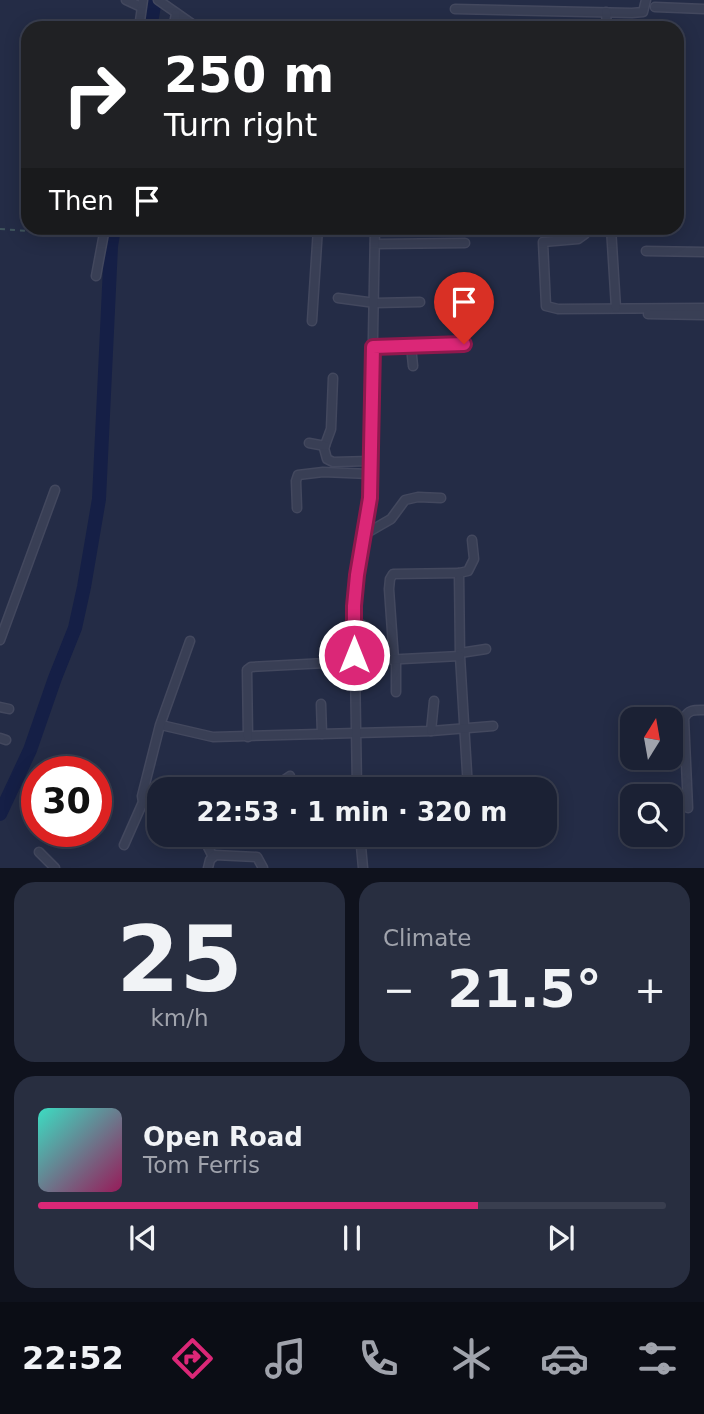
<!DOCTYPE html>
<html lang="en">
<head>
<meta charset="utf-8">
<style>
	:root { --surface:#1b2134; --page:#282e40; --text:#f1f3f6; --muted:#a0a3ac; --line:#393e4f; --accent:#db2777 }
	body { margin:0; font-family:"DejaVu Sans",sans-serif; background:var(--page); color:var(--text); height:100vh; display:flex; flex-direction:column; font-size:26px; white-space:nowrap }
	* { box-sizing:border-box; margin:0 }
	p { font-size:23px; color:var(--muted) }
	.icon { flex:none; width:38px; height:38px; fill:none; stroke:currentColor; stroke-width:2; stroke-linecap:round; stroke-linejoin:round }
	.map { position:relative; height:868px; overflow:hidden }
	.sheet { display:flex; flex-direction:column; gap:14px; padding:14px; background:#0f121d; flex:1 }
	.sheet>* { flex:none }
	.top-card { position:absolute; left:21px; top:21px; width:663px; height:214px; border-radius:21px; box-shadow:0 4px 18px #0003,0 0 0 2px var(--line); background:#202124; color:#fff; overflow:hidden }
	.needle { width:46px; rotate:11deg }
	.controls { position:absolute; left:620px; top:707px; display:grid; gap:14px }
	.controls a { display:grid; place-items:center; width:63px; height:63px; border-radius:14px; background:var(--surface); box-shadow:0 4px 18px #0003,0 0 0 2px var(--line); font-size:35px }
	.speed { position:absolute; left:21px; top:756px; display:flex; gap:14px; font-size:35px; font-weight:700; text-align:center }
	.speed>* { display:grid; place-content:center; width:91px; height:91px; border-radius:50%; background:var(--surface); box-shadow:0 4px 18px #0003,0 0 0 2px var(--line); line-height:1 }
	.speed .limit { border:10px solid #d22; background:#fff; color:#111 }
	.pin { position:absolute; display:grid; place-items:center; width:60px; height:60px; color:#fff; margin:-72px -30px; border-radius:50% 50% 50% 0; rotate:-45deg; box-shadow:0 0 7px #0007 }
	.pin .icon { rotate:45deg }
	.me { position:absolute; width:77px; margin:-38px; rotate:0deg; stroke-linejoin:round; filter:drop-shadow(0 0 5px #0008) }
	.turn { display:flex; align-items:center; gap:24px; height:147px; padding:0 28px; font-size:32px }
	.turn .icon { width:91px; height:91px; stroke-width:2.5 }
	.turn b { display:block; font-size:49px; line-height:60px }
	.then { display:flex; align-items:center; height:66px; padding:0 28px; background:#0003; gap:14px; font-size:26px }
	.big { font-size:52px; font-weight:700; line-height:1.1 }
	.sheet .card { flex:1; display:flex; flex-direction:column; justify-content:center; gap:10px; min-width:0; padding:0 24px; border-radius:21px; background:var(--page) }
	.sheet .dial { align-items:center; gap:0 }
	.dial b { font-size:91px; line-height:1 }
	.song { display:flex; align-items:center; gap:21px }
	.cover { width:84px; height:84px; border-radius:10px; background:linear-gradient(135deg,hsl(170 70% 55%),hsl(330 70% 35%)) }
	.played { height:7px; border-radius:4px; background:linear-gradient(90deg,var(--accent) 70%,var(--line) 70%) }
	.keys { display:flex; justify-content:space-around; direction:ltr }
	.heat { display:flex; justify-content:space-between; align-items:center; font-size:38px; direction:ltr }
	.sheet .tiles { flex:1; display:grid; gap:14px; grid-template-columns:1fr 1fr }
	.card:last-child { grid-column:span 2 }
	.trip { position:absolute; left:147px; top:777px; width:410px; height:70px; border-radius:21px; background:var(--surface); box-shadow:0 4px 18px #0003,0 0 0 2px var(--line); font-weight:700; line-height:70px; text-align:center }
	.tab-bar { display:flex; height:112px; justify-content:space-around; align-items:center; background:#0b0d15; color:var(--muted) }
	.tab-bar .icon { width:49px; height:49px }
	.tab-bar .on { color:var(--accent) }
	.tab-bar b { font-size:32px; color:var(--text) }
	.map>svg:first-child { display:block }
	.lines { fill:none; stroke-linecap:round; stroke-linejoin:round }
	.river { stroke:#151f46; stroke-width:14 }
	.minor-casing { stroke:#43485e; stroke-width:11 }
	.path { stroke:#40565e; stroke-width:2; stroke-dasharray:5 5; stroke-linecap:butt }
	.minor { stroke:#393f55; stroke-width:8 }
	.route-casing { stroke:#8e194d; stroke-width:18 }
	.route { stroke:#db2777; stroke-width:12 }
</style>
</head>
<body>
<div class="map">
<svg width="704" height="868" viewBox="0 0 704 868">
	<rect width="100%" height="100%" fill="#242c46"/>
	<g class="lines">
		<g class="river">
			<polyline points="150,28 155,0"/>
			<polyline points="0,814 30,750 55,678 75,628 84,587 99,499 111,246 114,228"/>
		</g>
		<g class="minor-casing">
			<g id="minor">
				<polyline points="126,0 141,7"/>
				<polyline points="158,0 198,28"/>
				<polyline points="655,7 704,9"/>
				<polyline points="455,9 632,13 643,12 646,0"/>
				<polyline points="606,12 607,28"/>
				<polyline points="139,28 143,0"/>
				<polyline points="173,28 176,14"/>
				<polyline points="586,228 585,234 578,239 543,242 546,306 558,309 704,308"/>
				<polyline points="611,228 616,308"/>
				<polyline points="375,231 384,231 386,228"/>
				<polyline points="375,244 465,243"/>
				<polyline points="646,251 704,252"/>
				<polyline points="96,276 105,228"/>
				<polyline points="338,298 375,303 420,302"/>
				<polyline points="648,314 704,315"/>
				<polyline points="312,321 318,228"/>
				<polyline points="411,346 413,366"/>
				<polyline points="373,347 464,344"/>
				<polyline points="333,378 331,429 324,448 327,459 333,462 371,461"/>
				<polyline points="309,443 325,446"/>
				<polyline points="297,508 296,481 298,475 323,472 370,474"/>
				<polyline points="365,534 391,519 405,500 418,497 441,498"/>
				<polyline points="459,573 460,656 468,789"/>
				<polyline points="354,621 368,628 370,640 365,648 354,655"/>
				<polyline points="0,640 55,490"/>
				<polyline points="460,653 486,649"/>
				<polyline points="394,660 389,589 390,579 393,574 459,573 468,571 474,559 472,540"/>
				<polyline points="396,692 396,660"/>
				<polyline points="321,704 322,734"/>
				<polyline points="0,707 9,709"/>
				<polyline points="161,725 213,737 431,731 493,726"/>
				<polyline points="431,731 434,701"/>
				<polyline points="248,737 247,670 251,667 460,656"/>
				<polyline points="0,738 6,740"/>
				<polyline points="271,789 290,776"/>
				<polyline points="357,789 354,606 370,498 375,228"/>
				<polyline points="143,802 159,804"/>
				<path d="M688,808L684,718C689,709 695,710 704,710"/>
				<polyline points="360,835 363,868"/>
				<polyline points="203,837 213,857"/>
				<polyline points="124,845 143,802 142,796 160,725 190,641"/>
				<polyline points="39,852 55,868"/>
				<polyline points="208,868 210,860 215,855 257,857 263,868"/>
			</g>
		</g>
		<polyline class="path" points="0,229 97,236"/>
		<use href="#minor" class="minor"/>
	</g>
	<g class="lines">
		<g class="route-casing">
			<polyline id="route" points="354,655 354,606 357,575 370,498 373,347 464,344"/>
		</g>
		<use href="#route" class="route"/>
	</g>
</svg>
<div class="controls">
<a><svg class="needle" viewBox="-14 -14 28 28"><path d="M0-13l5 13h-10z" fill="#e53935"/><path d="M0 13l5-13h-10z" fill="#a0a3ac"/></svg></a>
<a><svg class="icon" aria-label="search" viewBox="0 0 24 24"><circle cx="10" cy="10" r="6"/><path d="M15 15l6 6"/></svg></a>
</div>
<div class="speed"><div class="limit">30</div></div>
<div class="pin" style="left:464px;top:344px;background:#d93025"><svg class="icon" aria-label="arrive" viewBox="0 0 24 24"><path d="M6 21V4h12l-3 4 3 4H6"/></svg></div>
<svg class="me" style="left:354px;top:655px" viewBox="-20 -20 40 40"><circle r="17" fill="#db2777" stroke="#fff" stroke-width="3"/><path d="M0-11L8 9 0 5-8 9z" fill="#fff"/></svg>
<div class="trip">22:53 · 1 min · 320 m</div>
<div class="top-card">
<div class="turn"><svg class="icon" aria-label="right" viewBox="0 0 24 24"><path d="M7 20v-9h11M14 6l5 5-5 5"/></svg><div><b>250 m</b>Turn right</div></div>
<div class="then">Then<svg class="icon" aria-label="arrive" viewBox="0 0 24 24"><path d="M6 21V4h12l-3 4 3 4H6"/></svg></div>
</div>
</div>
<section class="sheet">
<div class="tiles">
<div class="card dial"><b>25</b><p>km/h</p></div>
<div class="card"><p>Climate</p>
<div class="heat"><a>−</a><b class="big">21.5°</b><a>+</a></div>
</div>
<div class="card">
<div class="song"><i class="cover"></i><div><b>Open Road</b><p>Tom Ferris</p></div></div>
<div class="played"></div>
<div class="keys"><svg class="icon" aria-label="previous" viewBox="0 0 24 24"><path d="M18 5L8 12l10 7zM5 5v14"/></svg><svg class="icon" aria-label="pause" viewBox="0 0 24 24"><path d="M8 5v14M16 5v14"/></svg><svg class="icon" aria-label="next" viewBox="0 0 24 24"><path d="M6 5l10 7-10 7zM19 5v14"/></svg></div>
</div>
</div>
</section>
<nav class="tab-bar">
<b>22:52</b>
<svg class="icon on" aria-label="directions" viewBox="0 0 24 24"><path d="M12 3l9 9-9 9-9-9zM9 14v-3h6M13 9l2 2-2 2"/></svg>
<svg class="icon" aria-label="music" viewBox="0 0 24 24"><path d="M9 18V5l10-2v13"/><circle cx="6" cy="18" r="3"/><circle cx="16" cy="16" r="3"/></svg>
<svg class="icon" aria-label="phone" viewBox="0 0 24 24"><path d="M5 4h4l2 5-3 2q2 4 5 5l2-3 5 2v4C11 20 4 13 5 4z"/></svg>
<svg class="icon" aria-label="climate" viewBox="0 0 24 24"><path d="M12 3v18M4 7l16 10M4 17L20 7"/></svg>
<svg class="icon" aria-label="car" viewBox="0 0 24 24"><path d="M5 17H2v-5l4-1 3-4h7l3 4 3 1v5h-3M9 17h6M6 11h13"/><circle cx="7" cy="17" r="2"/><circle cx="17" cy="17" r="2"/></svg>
<svg class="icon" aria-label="filters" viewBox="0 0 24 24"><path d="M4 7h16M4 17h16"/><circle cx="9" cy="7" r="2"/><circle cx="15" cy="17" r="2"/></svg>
</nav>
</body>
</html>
